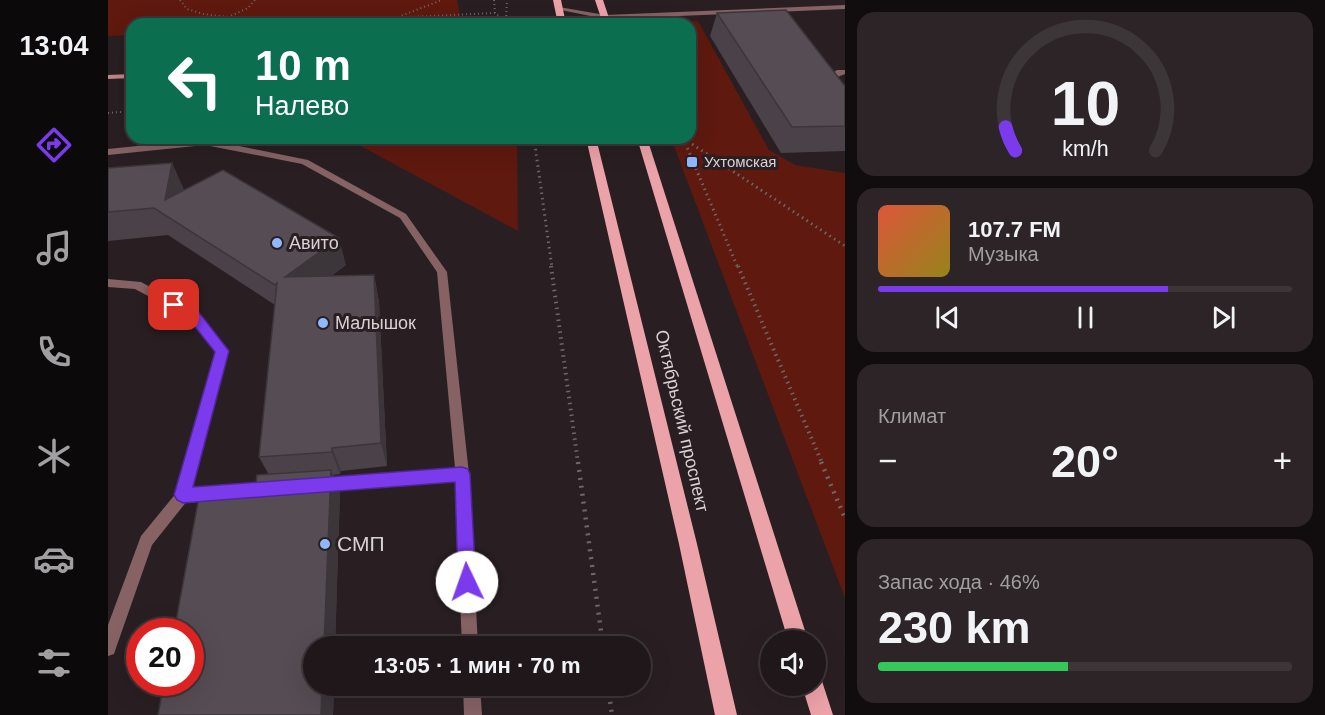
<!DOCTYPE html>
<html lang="ru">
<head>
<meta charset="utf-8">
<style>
	:root { --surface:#1f171a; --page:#2c2427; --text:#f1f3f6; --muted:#a19fa2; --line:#3c3639; --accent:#7c3aed }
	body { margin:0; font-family:Arial,sans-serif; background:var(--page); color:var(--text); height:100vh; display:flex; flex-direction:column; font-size:22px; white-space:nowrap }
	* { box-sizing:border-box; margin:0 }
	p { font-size:20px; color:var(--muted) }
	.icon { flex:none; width:33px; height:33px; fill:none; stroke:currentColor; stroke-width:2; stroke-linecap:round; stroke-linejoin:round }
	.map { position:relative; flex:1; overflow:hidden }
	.drawer { display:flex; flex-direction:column; gap:12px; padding:12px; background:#110d0e; width:480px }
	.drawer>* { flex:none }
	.top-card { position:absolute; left:18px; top:18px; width:570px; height:126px; border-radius:18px; box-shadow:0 6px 24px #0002,0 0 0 2px var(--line); background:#0b6e4f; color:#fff; overflow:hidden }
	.controls { position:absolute; left:652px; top:630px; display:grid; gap:12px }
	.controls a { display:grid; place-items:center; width:66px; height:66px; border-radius:50%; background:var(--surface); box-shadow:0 6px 24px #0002,0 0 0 2px var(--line); font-size:30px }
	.speed { position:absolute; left:18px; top:618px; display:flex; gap:12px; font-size:30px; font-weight:700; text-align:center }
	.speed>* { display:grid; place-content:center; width:78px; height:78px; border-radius:50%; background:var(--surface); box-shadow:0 6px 24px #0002,0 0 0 2px var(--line); line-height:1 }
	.speed .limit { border:9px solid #d22; background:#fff; color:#111 }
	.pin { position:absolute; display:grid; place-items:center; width:51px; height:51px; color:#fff; margin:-26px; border-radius:12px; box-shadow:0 3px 9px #0006 }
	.me { position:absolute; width:66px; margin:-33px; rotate:357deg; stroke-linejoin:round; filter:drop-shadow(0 0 4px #0008) }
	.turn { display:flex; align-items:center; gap:21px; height:126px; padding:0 30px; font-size:27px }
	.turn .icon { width:78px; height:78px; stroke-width:2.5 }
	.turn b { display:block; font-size:42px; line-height:51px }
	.big { font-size:45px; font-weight:600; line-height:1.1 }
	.drawer .card { flex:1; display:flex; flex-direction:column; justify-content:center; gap:9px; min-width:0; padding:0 21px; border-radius:18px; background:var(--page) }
	.drawer .dial { align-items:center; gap:0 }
	.dial svg { height:156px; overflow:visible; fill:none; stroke:var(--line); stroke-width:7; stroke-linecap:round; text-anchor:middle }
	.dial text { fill:var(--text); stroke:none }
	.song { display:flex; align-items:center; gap:18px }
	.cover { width:72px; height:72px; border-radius:9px; background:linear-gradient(135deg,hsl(10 70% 55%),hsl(50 70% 35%)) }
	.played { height:6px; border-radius:3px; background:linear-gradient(90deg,var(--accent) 70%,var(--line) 70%) }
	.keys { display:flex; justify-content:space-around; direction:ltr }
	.heat { display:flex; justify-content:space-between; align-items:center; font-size:33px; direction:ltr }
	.charge { height:9px; border-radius:4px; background:linear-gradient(90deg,#34c759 46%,var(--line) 0) }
	.trip { position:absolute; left:195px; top:636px; width:348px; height:60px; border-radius:30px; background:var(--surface); box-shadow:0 6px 24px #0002,0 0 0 2px var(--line); font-weight:600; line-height:60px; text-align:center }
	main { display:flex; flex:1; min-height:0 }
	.menu { display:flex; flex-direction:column; width:108px; justify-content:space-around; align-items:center; background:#0c090a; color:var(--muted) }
	.menu .icon { width:42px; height:42px }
	.menu .on { color:var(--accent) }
	.menu b { font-size:27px; color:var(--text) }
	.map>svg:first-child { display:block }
	.green { fill:#5f190f }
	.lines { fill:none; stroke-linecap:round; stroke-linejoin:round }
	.path-far3 { stroke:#6f6669; stroke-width:2; stroke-dasharray:1 3; stroke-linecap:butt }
	.path-far2 { stroke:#6f6669; stroke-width:3; stroke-dasharray:1.5 4; stroke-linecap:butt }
	.path-far1 { stroke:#6f6669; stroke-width:4; stroke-dasharray:1.5 4.5; stroke-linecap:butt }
	.path { stroke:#6f6669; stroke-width:4.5; stroke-dasharray:2 6; stroke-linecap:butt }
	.lane { fill:#866265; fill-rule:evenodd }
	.street { fill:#866265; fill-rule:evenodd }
	.secondary { fill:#bf868c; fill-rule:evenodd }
	.primary { fill:#eca2a9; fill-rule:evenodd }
	.wall { fill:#4a4248 }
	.shaded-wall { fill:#3c363b }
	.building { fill:#564d54; stroke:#3c363b; stroke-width:1.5 }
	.route { fill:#7c3aed; stroke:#51269a; stroke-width:1.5 }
	.poi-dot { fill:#90b8fd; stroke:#291f22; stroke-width:2 }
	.labels { text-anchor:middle; stroke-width:6; stroke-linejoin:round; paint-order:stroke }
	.far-poi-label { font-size:15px; fill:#d9d2d4; stroke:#291f22; text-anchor:start }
	.poi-label { font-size:18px; fill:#d9d2d4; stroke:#291f22; text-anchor:start }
	.street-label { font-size:18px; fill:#d9d2d4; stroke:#291f22 }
	.near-poi-label { font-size:21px; fill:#d9d2d4; stroke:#291f22; text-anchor:start }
</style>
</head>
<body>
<main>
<nav class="menu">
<b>13:04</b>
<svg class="icon on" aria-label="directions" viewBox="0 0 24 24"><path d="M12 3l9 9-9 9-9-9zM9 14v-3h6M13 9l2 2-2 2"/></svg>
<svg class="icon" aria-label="music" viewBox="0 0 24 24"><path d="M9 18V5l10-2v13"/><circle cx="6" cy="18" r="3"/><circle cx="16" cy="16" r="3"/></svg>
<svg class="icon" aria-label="phone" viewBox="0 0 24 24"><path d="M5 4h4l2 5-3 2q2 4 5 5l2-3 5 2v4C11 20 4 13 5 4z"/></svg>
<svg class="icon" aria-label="climate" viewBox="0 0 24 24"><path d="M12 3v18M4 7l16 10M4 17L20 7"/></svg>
<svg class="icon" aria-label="car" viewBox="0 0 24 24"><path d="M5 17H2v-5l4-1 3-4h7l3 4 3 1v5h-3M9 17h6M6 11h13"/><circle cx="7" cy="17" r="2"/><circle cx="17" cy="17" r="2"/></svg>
<svg class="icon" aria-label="filters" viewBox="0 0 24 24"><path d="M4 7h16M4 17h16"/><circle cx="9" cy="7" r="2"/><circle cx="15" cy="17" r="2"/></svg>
</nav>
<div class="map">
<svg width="737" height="715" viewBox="0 0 737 715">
	<rect width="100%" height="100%" fill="#291f22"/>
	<g class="green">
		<polygon points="0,0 349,0 353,21 280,24 24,24 24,35 0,36"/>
		<polygon points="590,21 661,150 687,165 737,173 737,598 563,138 582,138 582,24 545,24"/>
		<polygon points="238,138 409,138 410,231"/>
	</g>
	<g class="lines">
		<g class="path-far3">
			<polyline points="72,0 79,9 95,14 170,23 387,13"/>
			<polyline points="386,0 387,13 398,21"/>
			<polyline points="290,17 334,0"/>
			<polyline points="398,20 399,0"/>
			<polyline points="105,24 140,8 147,0"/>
			<polyline points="354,24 398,21"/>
			<polyline points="0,113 24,111"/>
		</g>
		<g class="path-far2">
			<polyline points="426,138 444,268"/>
			<polyline points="575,138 630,268"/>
			<polyline points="575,138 737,246"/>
		</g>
		<g class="path-far1">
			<polyline points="443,266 470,463"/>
			<polyline points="630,266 714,463"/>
		</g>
		<g class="path">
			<polyline points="470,462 495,646"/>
			<polyline points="713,462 737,518"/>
			<polyline points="500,686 504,715"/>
		</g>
		<g class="lane">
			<polygon points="729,70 737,70 737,74 727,78 737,90 737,97 734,97 719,77"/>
			<polygon points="97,139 200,160 298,214 339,272 361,474 370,646 354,646 347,481 212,491 207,490 205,485 207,480 212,479 347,468 329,272 292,218 194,164 97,145 0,155 0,149"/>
			<polygon points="0,279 33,282 89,312 120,351 84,488 162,482 167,484 169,489 167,494 162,496 79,501 44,545 8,648 6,654 0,656 0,625 33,536 69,492 108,352 81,318 27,289 0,287"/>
			<polygon points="355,686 372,686 374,715 356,715"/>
		</g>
		<polygon class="street" points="737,5 737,9 497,19 448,9 451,7 497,15"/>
		<polygon class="secondary" points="24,74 24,78 0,79 0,75"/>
		<g class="primary">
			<polygon points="445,0 453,0 458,24 450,24"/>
			<polygon points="487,0 495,0 503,24 495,24"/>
			<polygon points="478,138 488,138 589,544 629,715 607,715 571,544"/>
			<polygon points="529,138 539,138 700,640 680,640"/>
			<polygon points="708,676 713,678 725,715 703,715 694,686 708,686"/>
		</g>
	</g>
	<g class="wall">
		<polygon points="609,13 737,86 737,151 673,153 602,36"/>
		<polygon points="64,163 76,190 238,265 223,276 266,275 271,302 279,466 233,471 232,474 225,475 232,492 227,646 206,646 226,686 225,715 50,715 147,491 161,475 151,457 167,305 60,235 0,241 0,168"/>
	</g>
	<g class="shaded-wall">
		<polygon points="64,163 76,190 57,200"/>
		<polygon points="231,238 238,265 186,304 177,277"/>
		<polygon points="266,275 271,302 279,466 273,443"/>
		<polygon points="224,448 233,471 232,474 224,452"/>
		<polygon points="223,470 232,492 227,646 216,646"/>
		<polygon points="214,686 226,686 225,715 213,715"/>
	</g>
	<g class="building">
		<polygon points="678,10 737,86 737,126 684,127 609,13"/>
		<polygon points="64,163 57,200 115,170 231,238 177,277 266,275 273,443 224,448 224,452 151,457 169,283 167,285 46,208 0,212 0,168"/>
		<polygon points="223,470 216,646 206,646 206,686 214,686 213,715 50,715 56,682 82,682 82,632 66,632 91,497 147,491 149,475"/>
	</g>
	<polygon class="route" points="66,300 90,311 121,351 85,487 354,467 360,469 362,474 368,582 365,588 359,591 353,588 350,582 347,482 75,503 69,500 66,495 107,352 80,318 60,305"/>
	<g class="poi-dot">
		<rect x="578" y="156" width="12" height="12" rx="3"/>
		<circle cx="169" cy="243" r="6"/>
		<circle cx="215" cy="323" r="6"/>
		<circle cx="217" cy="544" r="6"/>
	</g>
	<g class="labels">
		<g class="far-poi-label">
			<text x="596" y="167">Ухтомская</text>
		</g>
		<g class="poi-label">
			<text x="181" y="249">Авито</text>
			<text x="227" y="329">Малышок</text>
		</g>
		<g class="street-label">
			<text transform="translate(574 421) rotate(77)" y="6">Октябрьский проспект</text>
		</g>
		<g class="near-poi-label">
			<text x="229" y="551">СМП</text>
		</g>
	</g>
</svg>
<div class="controls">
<a><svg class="icon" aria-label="sound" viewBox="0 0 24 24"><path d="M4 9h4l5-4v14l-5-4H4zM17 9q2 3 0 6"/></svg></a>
</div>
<div class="speed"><div class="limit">20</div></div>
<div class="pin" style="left:66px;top:305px;background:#d93025"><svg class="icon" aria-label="arrive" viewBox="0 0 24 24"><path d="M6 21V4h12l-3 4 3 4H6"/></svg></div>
<svg class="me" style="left:359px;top:582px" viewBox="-20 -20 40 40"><circle r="19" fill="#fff"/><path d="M0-13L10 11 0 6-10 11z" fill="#7c3aed"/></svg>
<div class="trip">13:05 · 1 мин · 70 m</div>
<div class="top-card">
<div class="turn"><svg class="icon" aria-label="left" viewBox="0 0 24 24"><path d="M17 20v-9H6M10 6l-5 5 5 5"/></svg><div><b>10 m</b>Налево</div></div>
</div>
</div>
<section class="drawer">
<div class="card dial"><svg viewBox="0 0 100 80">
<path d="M14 69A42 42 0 1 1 86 69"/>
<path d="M14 69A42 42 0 0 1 9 57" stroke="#7c3aed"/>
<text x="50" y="56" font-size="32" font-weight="700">10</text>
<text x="50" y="72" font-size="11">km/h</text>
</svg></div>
<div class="card">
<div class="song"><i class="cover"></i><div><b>107.7 FM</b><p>Музыка</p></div></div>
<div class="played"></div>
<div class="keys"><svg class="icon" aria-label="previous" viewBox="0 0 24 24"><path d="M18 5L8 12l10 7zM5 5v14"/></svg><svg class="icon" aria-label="pause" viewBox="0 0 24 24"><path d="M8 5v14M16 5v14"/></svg><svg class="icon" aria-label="next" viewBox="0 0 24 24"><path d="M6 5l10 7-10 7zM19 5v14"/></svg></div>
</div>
<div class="card"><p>Климат</p>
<div class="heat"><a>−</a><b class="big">20°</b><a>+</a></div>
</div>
<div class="card"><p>Запас хода · 46%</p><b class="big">230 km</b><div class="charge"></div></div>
</section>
</main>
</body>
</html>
